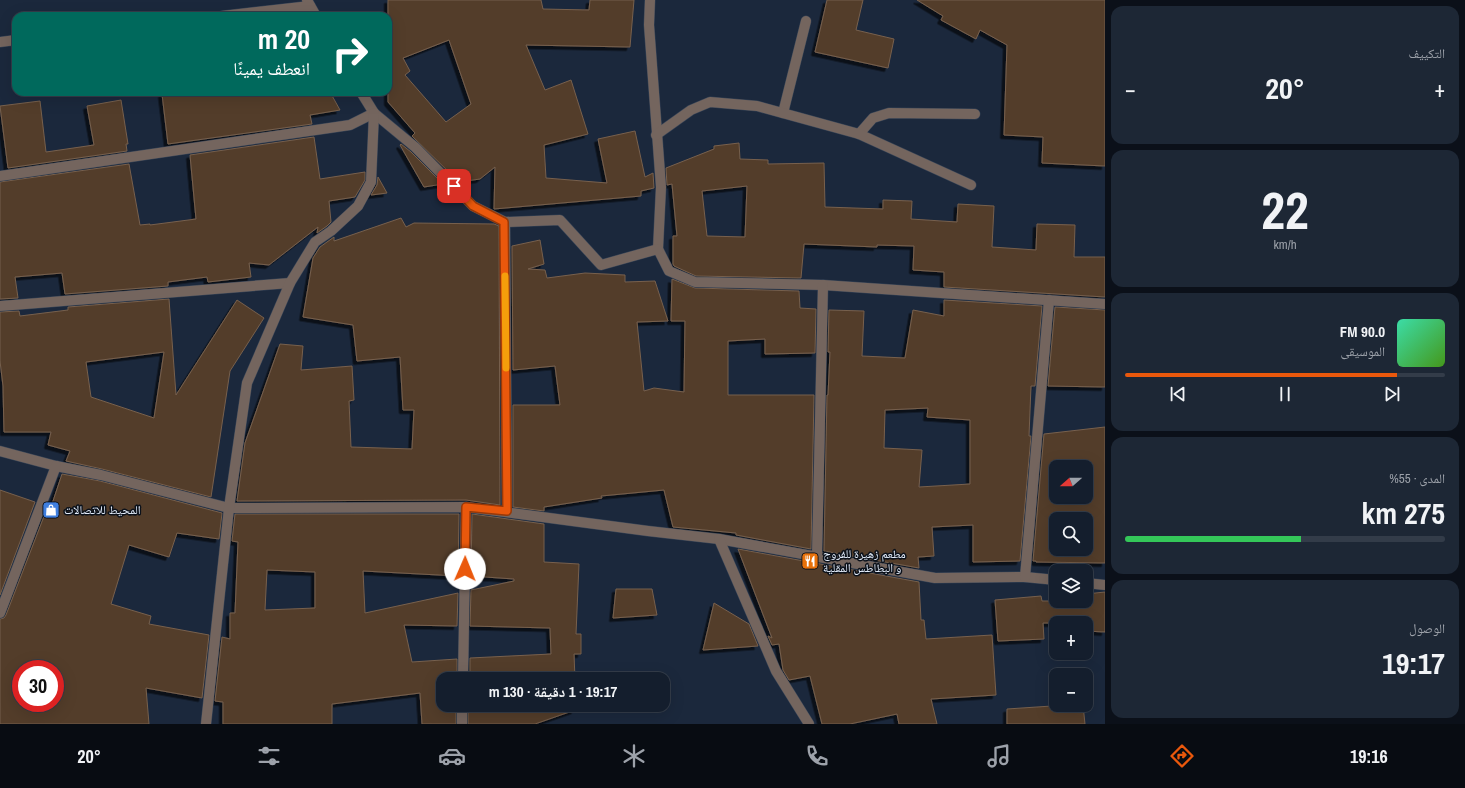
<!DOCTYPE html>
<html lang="ar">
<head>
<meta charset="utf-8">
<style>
	:root { --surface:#141e2d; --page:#1d2735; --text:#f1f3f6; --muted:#9da2aa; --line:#333c49; --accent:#ea580c }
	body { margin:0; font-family:"Archivo Narrow","Noto Naskh Arabic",sans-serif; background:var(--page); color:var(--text); direction:rtl; height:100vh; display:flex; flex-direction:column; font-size:15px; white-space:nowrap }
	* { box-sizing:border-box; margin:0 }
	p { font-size:13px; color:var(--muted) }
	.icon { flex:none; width:22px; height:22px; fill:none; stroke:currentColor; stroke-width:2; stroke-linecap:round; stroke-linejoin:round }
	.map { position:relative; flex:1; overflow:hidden; direction:ltr }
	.sheet { display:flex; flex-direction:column; gap:6px; padding:6px; background:#0b1019; width:360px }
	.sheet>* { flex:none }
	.hud { position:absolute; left:12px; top:12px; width:380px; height:84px; border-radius:12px; box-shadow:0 4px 16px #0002,0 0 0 1px var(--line); direction:rtl; background:#00695c; color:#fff; overflow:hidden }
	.needle { width:26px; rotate:249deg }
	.buttons { position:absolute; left:1049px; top:460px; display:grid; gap:8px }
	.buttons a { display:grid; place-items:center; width:44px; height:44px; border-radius:8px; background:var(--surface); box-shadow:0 4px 16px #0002,0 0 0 1px var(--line); font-size:20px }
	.speed { position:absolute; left:12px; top:660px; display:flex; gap:8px; font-size:20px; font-weight:700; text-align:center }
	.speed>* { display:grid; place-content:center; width:52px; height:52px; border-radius:50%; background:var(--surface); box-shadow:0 4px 16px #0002,0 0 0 1px var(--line); line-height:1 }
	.speed .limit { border:6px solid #d22; background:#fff; color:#111 }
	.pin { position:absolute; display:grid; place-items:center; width:34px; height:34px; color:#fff; margin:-17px; border-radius:8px; box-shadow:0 2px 6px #0006 }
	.me { position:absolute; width:44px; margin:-22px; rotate:1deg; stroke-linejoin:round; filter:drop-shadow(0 0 3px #0008) }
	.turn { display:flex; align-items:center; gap:14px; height:84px; padding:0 16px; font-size:18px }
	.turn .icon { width:52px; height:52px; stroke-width:2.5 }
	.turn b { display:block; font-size:28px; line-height:34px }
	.big { font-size:30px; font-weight:800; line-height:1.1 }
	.sheet .tile { flex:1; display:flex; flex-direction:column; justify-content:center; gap:6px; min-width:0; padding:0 14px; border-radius:12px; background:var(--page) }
	.sheet .dial { align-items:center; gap:0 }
	.dial b { font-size:52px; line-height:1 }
	.song { display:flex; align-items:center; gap:12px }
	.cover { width:48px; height:48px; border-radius:6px; background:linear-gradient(135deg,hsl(160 70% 55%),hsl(100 70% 35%)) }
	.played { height:4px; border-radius:2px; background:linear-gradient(90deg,var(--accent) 85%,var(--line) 85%) }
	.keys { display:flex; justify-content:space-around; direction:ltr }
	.heat { display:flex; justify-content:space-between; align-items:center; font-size:22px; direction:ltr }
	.charge { height:6px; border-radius:3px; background:linear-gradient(90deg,#34c759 55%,var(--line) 0) }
	.trip { position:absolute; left:436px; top:672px; width:234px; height:40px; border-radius:12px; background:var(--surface); box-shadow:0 4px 16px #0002,0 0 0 1px var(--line); font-weight:800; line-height:40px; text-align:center; direction:rtl }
	.dock { display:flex; height:64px; justify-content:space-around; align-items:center; background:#080c12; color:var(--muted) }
	.dock .icon { width:28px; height:28px }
	.dock .current { color:var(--accent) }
	.dock b { font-size:18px; color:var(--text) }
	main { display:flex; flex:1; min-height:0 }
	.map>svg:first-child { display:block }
	.building { fill:#533d2b; stroke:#77604d; fill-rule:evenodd; filter:url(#shadow) }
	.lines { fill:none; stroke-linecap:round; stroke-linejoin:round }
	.minor-casing { stroke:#374457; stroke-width:11 }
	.minor { stroke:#74655e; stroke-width:10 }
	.route-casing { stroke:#983908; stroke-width:10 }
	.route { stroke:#ea580c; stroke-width:7 }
	.slow { stroke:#f59e0b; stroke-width:7 }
	.labels { text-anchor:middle; stroke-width:3; stroke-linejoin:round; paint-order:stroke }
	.poi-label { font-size:12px; fill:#e4edfb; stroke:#0b111a; text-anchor:start }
</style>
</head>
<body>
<main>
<section class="sheet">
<div class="tile"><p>التكييف</p>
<div class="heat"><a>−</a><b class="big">20°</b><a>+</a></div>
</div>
<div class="tile dial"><b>22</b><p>km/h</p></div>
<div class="tile">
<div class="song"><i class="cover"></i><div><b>90.0 FM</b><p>الموسيقى</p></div></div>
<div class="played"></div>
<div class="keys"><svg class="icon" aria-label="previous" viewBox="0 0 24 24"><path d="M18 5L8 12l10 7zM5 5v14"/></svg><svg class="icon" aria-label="pause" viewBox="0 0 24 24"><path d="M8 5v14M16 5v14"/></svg><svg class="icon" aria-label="next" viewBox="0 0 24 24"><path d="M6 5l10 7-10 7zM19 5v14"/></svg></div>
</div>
<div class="tile"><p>المدى · 55%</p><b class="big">275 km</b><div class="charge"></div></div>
<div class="tile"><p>الوصول</p><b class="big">19:17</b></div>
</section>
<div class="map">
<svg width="1105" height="724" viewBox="0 0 1105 724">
	<defs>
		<filter id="shadow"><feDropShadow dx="-3.5" dy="3.5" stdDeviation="0" flood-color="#0009"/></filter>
	</defs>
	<rect width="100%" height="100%" fill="#1b283c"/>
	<g class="building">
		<path d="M388,0H541L543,9L589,10L590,0H634L630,47L526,45L545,90L571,80L588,134L544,145L546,178L607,183L598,139L635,131L645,177L653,173L654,188L641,191V196L494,209L495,167L480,179L459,182L412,136L415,133L388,102ZM449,40L471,104L446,122L405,75L410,71L403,58Z"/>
		<polygon points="827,0 863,0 856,30 894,39 888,68 815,52"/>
		<polygon points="917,0 1105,0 1105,166 1042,163 1043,137 1004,135 1007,45 980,30 976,39 941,20 943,16"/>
		<polygon points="178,92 330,92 340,110 310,115 312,124 168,144 162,94"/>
		<polygon points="121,100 128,144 126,144 127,151 8,168 0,106 40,101 46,152 94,145 87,106"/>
		<polygon points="314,137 320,179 365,172 365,180 355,197 329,201 331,222 327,226 317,233 318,227 269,265 249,263 251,277 208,282 207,277 168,282 168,286 65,294 62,273 15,277 18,298 0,299 0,182 129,164 140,225 150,224 150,225 196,219 190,155"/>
		<path d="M739,143L740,159L768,160V164L824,163L825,207L883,209V200L912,201L911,219L957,222L958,204L994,206L992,247L1036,250L1037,224L1075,225L1074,257H1105V297L944,287V272L913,270L914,246L877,245V247L804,244L801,278L696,276L674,266L673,264V236H677L672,184L667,185L666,168L714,149V146ZM747,186L745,237L707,236L702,191Z"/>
		<polygon points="401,144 411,152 443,184 424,187 400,145"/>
		<polygon points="378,177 387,193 371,195 377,185"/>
		<polygon points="401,218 406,227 414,223 494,224 499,226 500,505 466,500 237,501 245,443 280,344 303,346 301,370 352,366 354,400 349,401 351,447 412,449 414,410 403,410 400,357 357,361 353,325 303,317 313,258 320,247 334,237 334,241"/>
		<polygon points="540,240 544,264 528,269 545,270 547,278 585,273 625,275 625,282 655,281 668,321 637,322 644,391 654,388 684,392 685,321 671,321 672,279 695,288 799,291 800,308 816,309 815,353 765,354 765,339 728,341 728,395 814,395 811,549 736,535 736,533 673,527 664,490 601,496 602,498 544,507 544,511 513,507 513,405 560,405 555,366 513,370 512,246"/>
		<path d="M169,299L176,395L237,300L264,318L230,371L211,497L102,469L66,461L70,451L48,445L51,432H4L3,386L0,361V312L19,311L20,316L68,310V307ZM164,352L154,418L91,397L86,362Z"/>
		<path d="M944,300L1042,306L1035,386H1031L1029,436H1031L1020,561L973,562V525L932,527L934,556L918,557L919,568L824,551L827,395H828L830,352H828L829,310L864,311L862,356L905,358L913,310L944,316ZM928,408L927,417L970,420V484L919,487L922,450L884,448L885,410Z"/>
		<polygon points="1055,307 1105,310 1105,387 1048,386"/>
		<path d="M1105,427V563L1036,562V561H1033L1044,434ZM1056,467H1086V497H1056ZM1056,519H1086V549H1056Z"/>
		<path d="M62,474L100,481L222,513L219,539L177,533L169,557L129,545L111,604L151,616L149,624L209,635L202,698L146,688L149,724H0V619L4,618L6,615L48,506L51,507ZM21,669H55V703H21Z"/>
		<polygon points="0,490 35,502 0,595"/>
		<path d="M235,514H459L458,576L363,571L365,613L458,593L457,626L404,625L412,662L457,659V679H443V705H456V724H422L420,693L332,704V724H223V702L215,701L222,637L230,639V613H235L238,542L232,541ZM267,570L315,572V608L265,610Z"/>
		<polygon points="472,514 544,524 544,562 579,564 576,634 581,634 581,654 574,654 575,679 470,679 470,658 551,654 550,628 470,626 471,590 514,581 514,579 471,576"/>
		<polygon points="738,549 919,582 921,620 924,620 926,639 992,635 996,695 931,699 937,724 899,724 897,714 850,724 822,724 810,676 789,680 783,670 779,644 772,645 768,636 772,638"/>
		<polygon points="616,589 652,589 657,615 613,618"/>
		<polygon points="1105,592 1105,632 1086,631 1086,623 1043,623 1044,639 998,641 995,600 1041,596 1042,601 1086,601 1086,594"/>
		<polygon points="714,603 749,624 758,646 703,650"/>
		<polygon points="468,705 573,705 575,710 535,724 468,724"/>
		<polygon points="1067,705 1083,705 1085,724 1007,724 1007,709"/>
	</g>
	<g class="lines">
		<g class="minor-casing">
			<g id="minor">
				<polyline points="307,0 316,16"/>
				<polyline points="650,0 649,25 661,187 658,249 669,271 695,282 823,285 1105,304"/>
				<polyline points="222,16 310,6"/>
				<polyline points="0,42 16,40"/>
				<polyline points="361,92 374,113 415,147 473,206 505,222 507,511"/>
				<polyline points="783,113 806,21"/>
				<polyline points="859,134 873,118 889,113 975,114"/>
				<polyline points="656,135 691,110 710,102 757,106 859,134 971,185"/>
				<polyline points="0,176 350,125 374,113"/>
				<polyline points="505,222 560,220 601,265 658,249"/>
				<polyline points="0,306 290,283"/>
				<polyline points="0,451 56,466 101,475 229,508 466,507 648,531 719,539 935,578 1025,577 1056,580"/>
				<polyline points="719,539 776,671 809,724"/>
				<polyline points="817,556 823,285"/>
				<polyline points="1025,577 1049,300"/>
				<polyline points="1086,583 1105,585"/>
				<polyline points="0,613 56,466"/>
				<polyline points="463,679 466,507"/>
				<polyline points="206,724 229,508 247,383 290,283 315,242 331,231 358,206 371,182 374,113"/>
				<polyline points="462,724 462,705"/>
			</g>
		</g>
		<use href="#minor" class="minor"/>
	</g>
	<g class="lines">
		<g class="route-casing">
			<polyline id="route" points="454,186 473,206 504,222 507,511 466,507 465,569"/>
		</g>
		<use href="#route" class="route"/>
		<polyline class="slow" points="505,276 506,368"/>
	</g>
	<defs>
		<g id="shop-square" transform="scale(0.9)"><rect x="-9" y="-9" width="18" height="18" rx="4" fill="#3f7fe0" stroke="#0b111a"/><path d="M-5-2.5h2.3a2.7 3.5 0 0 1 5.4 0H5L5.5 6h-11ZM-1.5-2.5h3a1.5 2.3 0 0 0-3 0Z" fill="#fff"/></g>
		<g id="restaurant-square" transform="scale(0.9)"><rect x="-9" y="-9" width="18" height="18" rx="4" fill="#e8710a" stroke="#0b111a"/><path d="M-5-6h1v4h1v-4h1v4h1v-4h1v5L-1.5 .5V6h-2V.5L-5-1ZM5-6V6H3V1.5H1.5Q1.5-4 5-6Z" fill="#fff"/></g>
	</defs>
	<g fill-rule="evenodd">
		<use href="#shop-square" x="51" y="510"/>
		<use href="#restaurant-square" x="810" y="561"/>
	</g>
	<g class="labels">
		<g class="poi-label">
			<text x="64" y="514">المحيط للاتصالات</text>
			<text x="823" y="558">مطعم زهيرة للفروج<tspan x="823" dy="14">و البطاطس المقلية</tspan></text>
		</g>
	</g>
</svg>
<div class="buttons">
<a><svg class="needle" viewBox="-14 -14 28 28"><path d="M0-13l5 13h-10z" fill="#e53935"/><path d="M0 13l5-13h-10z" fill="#9da2aa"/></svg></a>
<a><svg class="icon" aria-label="search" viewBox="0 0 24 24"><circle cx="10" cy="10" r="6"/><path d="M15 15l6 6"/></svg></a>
<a><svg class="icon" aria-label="layers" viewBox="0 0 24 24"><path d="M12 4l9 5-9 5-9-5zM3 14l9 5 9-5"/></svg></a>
<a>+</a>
<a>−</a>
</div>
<div class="speed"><div class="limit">30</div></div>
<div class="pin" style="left:454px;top:186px;background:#d93025"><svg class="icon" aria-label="arrive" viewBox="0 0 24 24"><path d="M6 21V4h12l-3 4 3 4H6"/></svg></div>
<svg class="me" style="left:465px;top:569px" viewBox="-20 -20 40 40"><circle r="19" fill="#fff"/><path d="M0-13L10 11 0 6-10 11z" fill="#ea580c"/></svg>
<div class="trip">19:17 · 1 دقيقة · 130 m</div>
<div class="hud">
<div class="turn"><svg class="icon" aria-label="right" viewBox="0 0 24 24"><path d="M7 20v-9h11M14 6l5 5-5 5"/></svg><div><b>20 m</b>انعطف يمينًا</div></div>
</div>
</div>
</main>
<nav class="dock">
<b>19:16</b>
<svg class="icon current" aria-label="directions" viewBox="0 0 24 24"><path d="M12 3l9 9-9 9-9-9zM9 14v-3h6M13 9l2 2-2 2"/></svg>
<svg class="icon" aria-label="music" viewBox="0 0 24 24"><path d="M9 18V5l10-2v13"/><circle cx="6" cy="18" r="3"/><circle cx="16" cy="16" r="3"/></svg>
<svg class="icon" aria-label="phone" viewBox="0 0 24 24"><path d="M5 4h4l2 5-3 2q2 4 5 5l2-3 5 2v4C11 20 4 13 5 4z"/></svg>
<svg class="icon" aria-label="climate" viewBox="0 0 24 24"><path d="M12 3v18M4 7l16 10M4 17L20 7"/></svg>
<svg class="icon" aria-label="car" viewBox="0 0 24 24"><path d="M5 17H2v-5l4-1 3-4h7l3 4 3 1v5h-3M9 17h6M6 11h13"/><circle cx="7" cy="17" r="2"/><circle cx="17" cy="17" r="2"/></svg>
<svg class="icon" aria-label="filters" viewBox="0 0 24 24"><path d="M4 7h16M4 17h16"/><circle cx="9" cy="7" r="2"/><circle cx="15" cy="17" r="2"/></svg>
<b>20°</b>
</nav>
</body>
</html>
